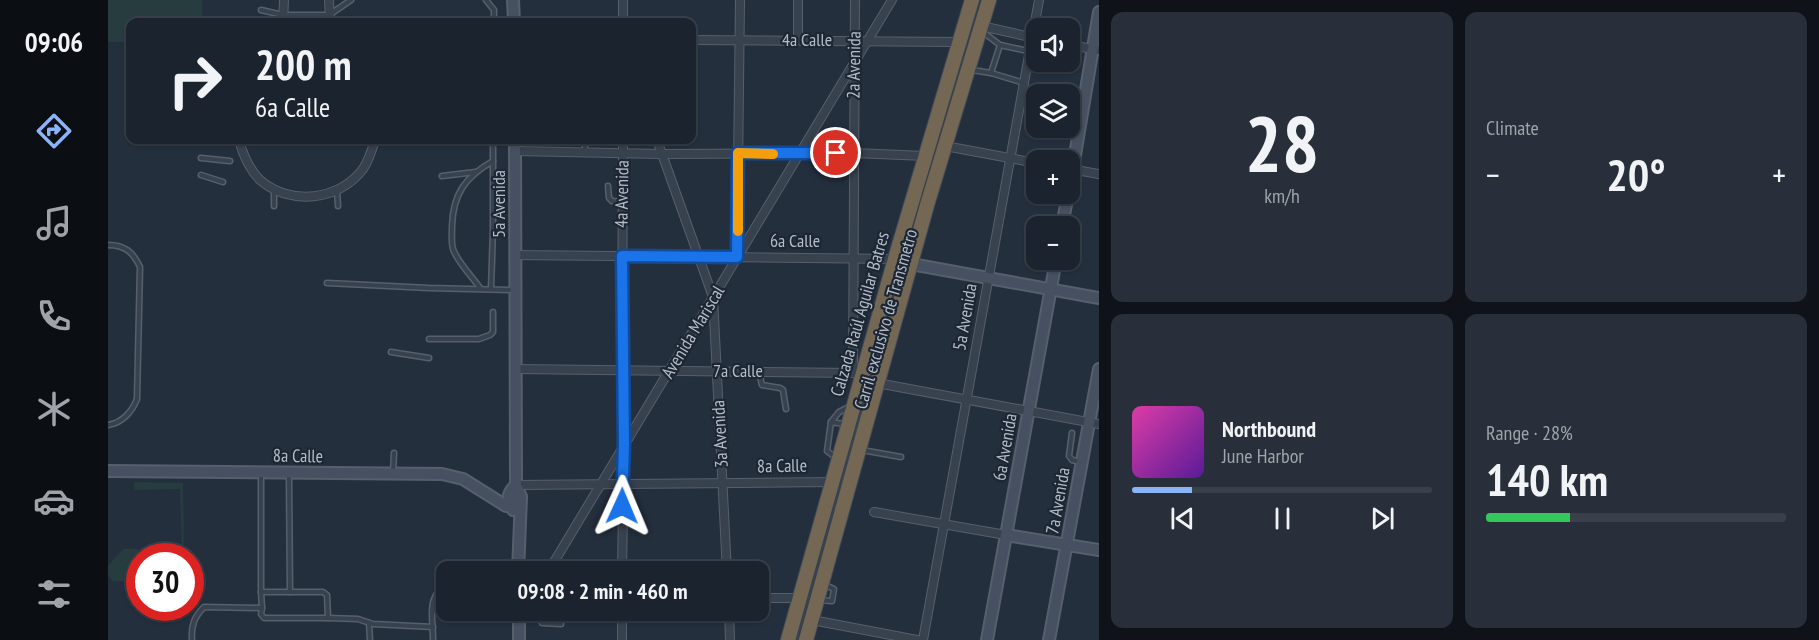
<!DOCTYPE html>
<html lang="en">
<head>
<meta charset="utf-8">
<style>
	:root { --surface:#1b232e; --page:#282f3a; --text:#f1f3f6; --muted:#a0a4aa; --line:#39404a; --accent:#8ab4f8 }
	body { margin:0; font-family:"PT Sans Narrow",sans-serif; background:var(--page); color:var(--text); height:100vh; display:flex; flex-direction:column; font-size:22px; white-space:nowrap }
	* { box-sizing:border-box; margin:0 }
	p { font-size:20px; color:var(--muted) }
	.icon { flex:none; width:33px; height:33px; fill:none; stroke:currentColor; stroke-width:2; stroke-linecap:round; stroke-linejoin:round }
	.map { position:relative; flex:1; overflow:hidden }
	.details { display:flex; flex-direction:column; gap:12px; padding:12px; background:#0f1319; width:720px }
	.details>* { flex:none }
	.top-card { position:absolute; left:18px; top:18px; width:570px; height:126px; border-radius:12px; box-shadow:0 2px 4px #0004,0 0 0 2px var(--line); background:#1b232e; color:var(--text); overflow:hidden }
	.tools { position:absolute; left:918px; top:18px; display:grid; gap:12px }
	.tools a { display:grid; place-items:center; width:54px; height:54px; border-radius:12px; background:var(--surface); box-shadow:0 2px 4px #0004,0 0 0 2px var(--line); font-size:30px }
	.speed { position:absolute; left:18px; top:543px; display:flex; gap:12px; font-size:30px; font-weight:700; text-align:center }
	.speed>* { display:grid; place-content:center; width:78px; height:78px; border-radius:50%; background:var(--surface); box-shadow:0 2px 4px #0004,0 0 0 2px var(--line); line-height:1 }
	.speed .limit { border:9px solid #d22; background:#fff; color:#111 }
	.pin { position:absolute; display:grid; place-items:center; width:51px; height:51px; color:#fff; margin:-26px; border:3px solid #fff; border-radius:50%; box-shadow:0 2px 6px #0007 }
	.me { position:absolute; width:66px; margin:-33px; rotate:1deg; stroke-linejoin:round; filter:drop-shadow(0 0 4px #0008) }
	.turn { display:flex; align-items:center; gap:21px; height:126px; padding:0 30px; font-size:27px }
	.turn .icon { width:78px; height:78px; stroke-width:2.5 }
	.turn b { display:block; font-size:42px; line-height:51px }
	.big { font-size:45px; font-weight:700; line-height:1.1 }
	.details .widget { flex:1; display:flex; flex-direction:column; justify-content:center; gap:9px; min-width:0; padding:0 21px; border-radius:12px; background:var(--page) }
	.details .dial { align-items:center; gap:0 }
	.dial b { font-size:78px; line-height:1 }
	.song { display:flex; align-items:center; gap:18px }
	.cover { width:72px; height:72px; border-radius:9px; background:linear-gradient(135deg,hsl(320 70% 55%),hsl(270 70% 35%)) }
	.played { height:6px; border-radius:3px; background:linear-gradient(90deg,var(--accent) 20%,var(--line) 20%) }
	.keys { display:flex; justify-content:space-around; direction:ltr }
	.heat { display:flex; justify-content:space-between; align-items:center; font-size:33px; direction:ltr }
	.charge { height:9px; border-radius:4px; background:linear-gradient(90deg,#34c759 28%,var(--line) 0) }
	.details .tiles { flex:1; display:grid; gap:12px; grid-template-columns:repeat(2,1fr) }
	.trip { position:absolute; left:328px; top:561px; width:333px; height:60px; border-radius:12px; background:var(--surface); box-shadow:0 2px 4px #0004,0 0 0 2px var(--line); font-weight:700; line-height:60px; text-align:center }
	main { display:flex; flex:1; min-height:0 }
	.tabs { display:flex; flex-direction:column; width:108px; justify-content:space-around; align-items:center; background:#0b0e12; color:var(--muted) }
	.tabs .icon { width:42px; height:42px }
	.tabs .current { color:var(--accent) }
	.tabs b { font-size:27px; color:var(--text) }
	.map>svg:first-child { display:block }
	.green { fill:#263c3f }
	.lines { fill:none; stroke-linecap:round; stroke-linejoin:round }
	.lane-casing { stroke:#565f6c; stroke-width:7 }
	.street-casing { stroke:#565f6c; stroke-width:10 }
	.secondary-casing { stroke:#565f6c; stroke-width:14 }
	.highway-casing { stroke:#434c59; stroke-width:16 }
	.lane { stroke:#38414e; stroke-width:4 }
	.street { stroke:#38414e; stroke-width:8 }
	.secondary { stroke:#465061; stroke-width:10 }
	.highway { stroke:#746855; stroke-width:14 }
	.route-casing { stroke:#114b97; stroke-width:15 }
	.route { stroke:#1a73e8; stroke-width:10 }
	.slow { stroke:#f59e0b; stroke-width:10 }
	.labels { text-anchor:middle; stroke-width:4.5; stroke-linejoin:round; paint-order:stroke }
	.street-label { font-size:18px; fill:#b4bcc9; stroke:#1d2633 }
</style>
</head>
<body>
<main>
<nav class="tabs">
<b>09:06</b>
<svg class="icon current" aria-label="directions" viewBox="0 0 24 24"><path d="M12 3l9 9-9 9-9-9zM9 14v-3h6M13 9l2 2-2 2"/></svg>
<svg class="icon" aria-label="music" viewBox="0 0 24 24"><path d="M9 18V5l10-2v13"/><circle cx="6" cy="18" r="3"/><circle cx="16" cy="16" r="3"/></svg>
<svg class="icon" aria-label="phone" viewBox="0 0 24 24"><path d="M5 4h4l2 5-3 2q2 4 5 5l2-3 5 2v4C11 20 4 13 5 4z"/></svg>
<svg class="icon" aria-label="climate" viewBox="0 0 24 24"><path d="M12 3v18M4 7l16 10M4 17L20 7"/></svg>
<svg class="icon" aria-label="car" viewBox="0 0 24 24"><path d="M5 17H2v-5l4-1 3-4h7l3 4 3 1v5h-3M9 17h6M6 11h13"/><circle cx="7" cy="17" r="2"/><circle cx="17" cy="17" r="2"/></svg>
<svg class="icon" aria-label="filters" viewBox="0 0 24 24"><path d="M4 7h16M4 17h16"/><circle cx="9" cy="7" r="2"/><circle cx="15" cy="17" r="2"/></svg>
</nav>
<div class="map">
<svg width="991" height="640" viewBox="0 0 991 640">
	<rect width="100%" height="100%" fill="#242f3e"/>
	<g class="green">
		<polygon points="0,0 94,0 94,22 22,22 22,42 0,42"/>
		<polygon points="26,482 75,483 76,556 58,556 58,552 74,551 72,489 26,490"/>
		<polygon points="15,549 30,549 31,582 5,581 0,575 0,566"/>
	</g>
	<g class="lines">
		<g class="lane-casing">
			<g id="lane">
				<polyline points="378,0 386,10 386,22"/>
				<polyline points="153,10 175,15 221,15 243,0"/>
				<polyline points="892,45 920,51"/>
				<polyline points="864,70 883,73 892,45 875,32"/>
				<polyline points="883,73 916,83"/>
				<polyline points="477,152 477,140"/>
				<polyline points="93,158 122,161"/>
				<polyline points="93,175 115,182"/>
				<polyline points="334,176 368,172"/>
				<polyline points="500,186 501,198 504,201 514,202"/>
				<polyline points="229,190 230,206"/>
				<polyline points="166,206 166,190"/>
				<path d="M0,245C17,245 25,252 32,267L29,399C24,412 14,423 0,425"/>
				<polyline points="219,283 321,288 407,290"/>
				<path d="M372,288C364,276 350,263 345,249C343,242 344,233 344,226C345,194 357,177 385,161"/>
				<polyline points="383,289 385,229 385,140"/>
				<polyline points="321,339 371,339 382,335 385,332 385,312"/>
				<polyline points="283,352 321,358"/>
				<polyline points="651,372 654,385 672,388 675,390 678,409"/>
				<polyline points="723,422 731,412 741,407"/>
				<polyline points="964,433 961,456 964,460 973,462"/>
				<polyline points="754,450 793,457"/>
				<polyline points="727,457 719,451 723,422 736,424"/>
				<polyline points="153,473 153,592 182,592 181,474"/>
				<polyline points="285,473 286,453"/>
				<polyline points="348,572 359,566 409,566"/>
				<polyline points="712,600 724,601 726,589 717,585"/>
				<polyline points="154,608 153,614 156,618 220,618 219,595 215,592 182,592"/>
				<polyline points="426,610 434,623 453,624"/>
				<polyline points="220,618 250,619 265,624 325,627"/>
				<polyline points="261,623 262,640"/>
				<path d="M84,640C83,626 86,617 96,607L154,608L153,592"/>
				<path d="M325,640C325,613 318,601 339,581"/>
				<path d="M690,640C746,425 806,212 873,0"/>
			</g>
		</g>
		<g class="street-casing">
			<g id="street">
				<polyline points="221,0 222,22"/>
				<polyline points="515,0 515,22"/>
				<polyline points="175,22 176,0"/>
				<polyline points="873,26 927,38"/>
				<polyline points="584,40 851,42"/>
				<polyline points="690,40 690,0"/>
				<polyline points="962,45 991,50"/>
				<path d="M131,140C135,155 141,169 152,180C182,206 231,201 255,169C261,160 264,150 267,140"/>
				<polyline points="549,140 605,297 619,572"/>
				<polyline points="837,146 928,163"/>
				<polyline points="407,151 554,154 746,153 817,156"/>
				<polyline points="962,169 991,174"/>
				<polyline points="407,255 787,259"/>
				<polyline points="629,256 632,0"/>
				<polyline points="408,369 748,373"/>
				<polyline points="745,372 747,0"/>
				<polyline points="769,383 991,424"/>
				<polyline points="408,485 724,482"/>
				<polyline points="766,512 898,535"/>
				<polyline points="440,572 784,0"/>
				<polyline points="514,572 516,445 514,370 515,140"/>
				<polyline points="651,598 692,598"/>
				<polyline points="621,610 622,640"/>
				<polyline points="704,620 809,640"/>
				<polyline points="514,640 514,610"/>
				<polyline points="815,640 931,0"/>
			</g>
		</g>
		<g class="secondary-casing">
			<g id="secondary">
				<polyline points="405,0 406,22"/>
				<polyline points="407,140 408,485 413,497 410,572"/>
				<polyline points="962,185 991,12"/>
				<polyline points="954,226 960,194"/>
				<polyline points="803,264 991,298"/>
				<polyline points="0,471 334,474 355,479 398,506 402,506 413,497"/>
				<path d="M405,510C398,500 399,493 408,485"/>
				<polyline points="898,535 991,550"/>
				<polyline points="411,610 411,640"/>
				<polyline points="879,640 948,260"/>
				<polyline points="941,640 991,369"/>
			</g>
		</g>
		<g class="highway-casing">
			<g id="highway">
				<polyline points="680,640 787,259 864,0"/>
				<polyline points="698,640 819,205 881,0"/>
			</g>
		</g>
		<use href="#lane" class="lane"/>
		<use href="#street" class="street"/>
		<use href="#secondary" class="secondary"/>
		<use href="#highway" class="highway"/>
	</g>
	<g class="lines">
		<g class="route-casing">
			<polyline id="route" points="514,506 516,445 514,256 629,257 630,153 728,153"/>
		</g>
		<use href="#route" class="route"/>
		<polyline class="slow" points="630,231 630,153 665,154"/>
	</g>
	<g class="labels">
		<g class="street-label">
			<text x="699" y="46">4a Calle</text>
			<text transform="translate(746 65) rotate(-89)" y="6">2a Avenida</text>
			<text transform="translate(514 194) rotate(-89)" y="6">4a Avenida</text>
			<text transform="translate(391 204) rotate(-90)" y="6">5a Avenida</text>
			<text x="687" y="247">6a Calle</text>
			<text transform="translate(752 314) rotate(-74)" y="6">Calzada Raúl Aguilar Batres</text>
			<text transform="translate(857 317) rotate(-80)" y="6">5a Avenida</text>
			<text transform="translate(778 319) rotate(-74)" y="6">Carril exclusivo de Transmetro</text>
			<text transform="translate(585 332) rotate(-59)" y="6">Avenida Mariscal</text>
			<text x="630" y="377">7a Calle</text>
			<text transform="translate(612 434) rotate(-93)" y="6">3a Avenida</text>
			<text transform="translate(897 447) rotate(-80)" y="6">6a Avenida</text>
			<text transform="translate(190 456) rotate(1)" y="6">8a Calle</text>
			<text transform="translate(674 466) rotate(-1)" y="6">8a Calle</text>
			<text transform="translate(950 501) rotate(-80)" y="6">7a Avenida</text>
		</g>
	</g>
</svg>
<div class="tools">
<a><svg class="icon" aria-label="sound" viewBox="0 0 24 24"><path d="M4 9h4l5-4v14l-5-4H4zM17 9q2 3 0 6"/></svg></a>
<a><svg class="icon" aria-label="layers" viewBox="0 0 24 24"><path d="M12 4l9 5-9 5-9-5zM3 14l9 5 9-5"/></svg></a>
<a>+</a>
<a>−</a>
</div>
<div class="speed"><div class="limit">30</div></div>
<div class="pin" style="left:728px;top:153px;background:#d93025"><svg class="icon" aria-label="arrive" viewBox="0 0 24 24"><path d="M6 21V4h12l-3 4 3 4H6"/></svg></div>
<svg class="me" style="left:514px;top:506px" viewBox="-20 -20 40 40"><path d="M0-17L14 15 0 8-14 15z" fill="#1a73e8" stroke="#fff" stroke-width="4"/></svg>
<div class="trip">09:08 · 2 min · 460 m</div>
<div class="top-card">
<div class="turn"><svg class="icon" aria-label="right" viewBox="0 0 24 24"><path d="M7 20v-9h11M14 6l5 5-5 5"/></svg><div><b>200 m</b>6a Calle</div></div>
</div>
</div>
<section class="details">
<div class="tiles">
<div class="widget dial"><b>28</b><p>km/h</p></div>
<div class="widget"><p>Climate</p>
<div class="heat"><a>−</a><b class="big">20°</b><a>+</a></div>
</div>
<div class="widget">
<div class="song"><i class="cover"></i><div><b>Northbound</b><p>June Harbor</p></div></div>
<div class="played"></div>
<div class="keys"><svg class="icon" aria-label="previous" viewBox="0 0 24 24"><path d="M18 5L8 12l10 7zM5 5v14"/></svg><svg class="icon" aria-label="pause" viewBox="0 0 24 24"><path d="M8 5v14M16 5v14"/></svg><svg class="icon" aria-label="next" viewBox="0 0 24 24"><path d="M6 5l10 7-10 7zM19 5v14"/></svg></div>
</div>
<div class="widget"><p>Range · 28%</p><b class="big">140 km</b><div class="charge"></div></div>
</div>
</section>
</main>
</body>
</html>
